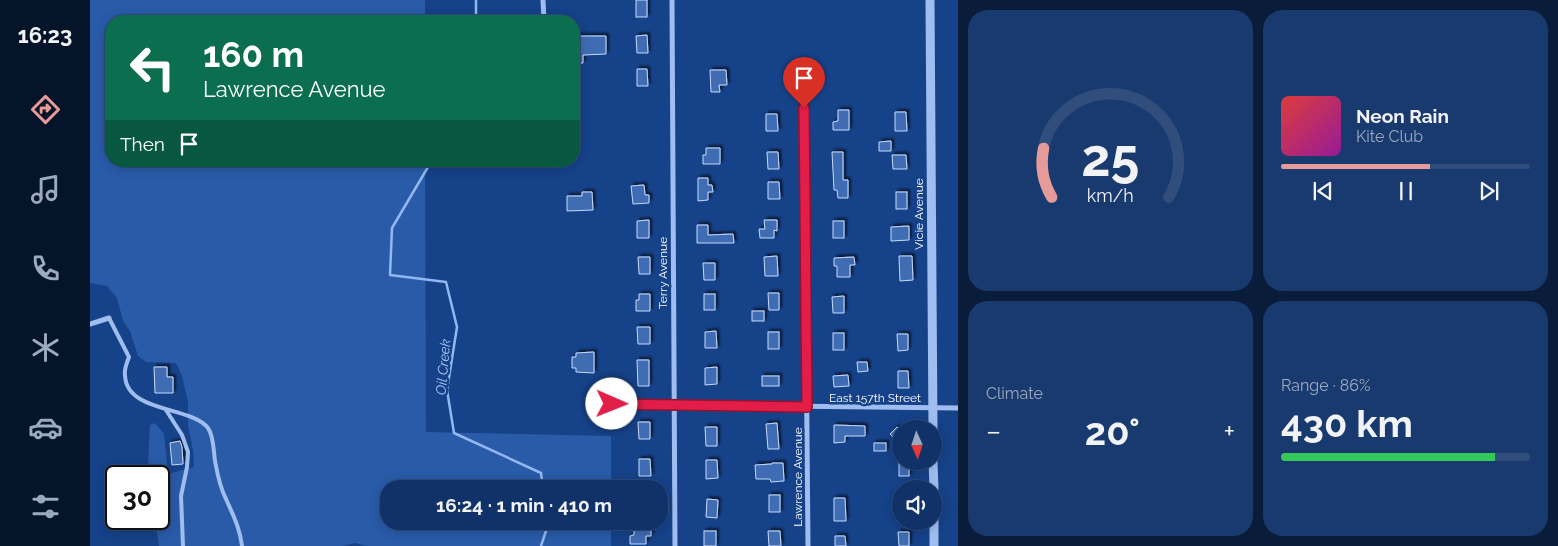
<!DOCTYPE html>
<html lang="en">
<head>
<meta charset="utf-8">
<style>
	:root { --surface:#103268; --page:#193a6e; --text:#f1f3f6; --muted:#9caac0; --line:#304d7c; --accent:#e69b98 }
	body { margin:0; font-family:Raleway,sans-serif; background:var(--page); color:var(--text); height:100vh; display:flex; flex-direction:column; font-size:19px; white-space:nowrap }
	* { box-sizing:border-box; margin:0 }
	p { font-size:16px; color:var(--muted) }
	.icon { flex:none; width:28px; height:28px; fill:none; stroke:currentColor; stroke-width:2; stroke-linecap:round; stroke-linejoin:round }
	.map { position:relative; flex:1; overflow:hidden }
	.side { display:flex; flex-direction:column; gap:10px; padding:10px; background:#091c39; width:600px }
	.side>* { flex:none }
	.banner { position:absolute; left:15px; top:15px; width:475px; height:152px; border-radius:20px; box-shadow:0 2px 12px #0003,0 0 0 1px var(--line); background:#0b6e4f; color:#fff; overflow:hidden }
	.needle { width:32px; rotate:177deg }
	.fabs { position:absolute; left:802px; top:420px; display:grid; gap:10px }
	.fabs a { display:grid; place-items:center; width:50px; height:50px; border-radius:50%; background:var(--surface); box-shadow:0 2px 12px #0003,0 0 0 1px var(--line); font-size:25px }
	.speed { position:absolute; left:15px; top:465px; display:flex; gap:10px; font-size:25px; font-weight:700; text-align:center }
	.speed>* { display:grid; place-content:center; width:65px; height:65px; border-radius:50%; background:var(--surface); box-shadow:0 2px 12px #0003,0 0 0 1px var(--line); line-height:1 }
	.speed .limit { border:2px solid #111; border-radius:8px; background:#fff; color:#111 }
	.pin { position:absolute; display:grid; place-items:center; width:42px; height:42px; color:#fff; margin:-51px -21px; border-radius:50% 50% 50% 0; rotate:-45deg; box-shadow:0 0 5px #0007 }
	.pin .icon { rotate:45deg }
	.me { position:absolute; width:55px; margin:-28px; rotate:91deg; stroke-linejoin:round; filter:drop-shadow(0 0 4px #0008) }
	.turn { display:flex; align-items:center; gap:18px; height:105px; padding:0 15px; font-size:22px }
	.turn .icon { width:65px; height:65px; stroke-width:2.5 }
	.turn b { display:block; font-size:35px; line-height:42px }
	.then { display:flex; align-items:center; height:48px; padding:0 15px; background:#0003; gap:10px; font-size:19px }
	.big { font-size:38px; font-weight:700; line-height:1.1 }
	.side .tile { flex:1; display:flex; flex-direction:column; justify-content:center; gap:8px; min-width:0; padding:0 18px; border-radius:20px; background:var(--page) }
	.side .dial { align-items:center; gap:0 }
	.dial svg { height:130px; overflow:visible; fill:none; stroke:var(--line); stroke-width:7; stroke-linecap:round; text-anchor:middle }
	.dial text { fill:var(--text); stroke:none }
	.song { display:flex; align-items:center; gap:15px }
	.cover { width:60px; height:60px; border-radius:8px; background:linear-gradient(135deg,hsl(0 70% 55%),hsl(300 70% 35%)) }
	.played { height:5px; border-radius:2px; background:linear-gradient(90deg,var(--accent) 60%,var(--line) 60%) }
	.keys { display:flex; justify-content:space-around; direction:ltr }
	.heat { display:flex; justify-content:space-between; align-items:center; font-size:28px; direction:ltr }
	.charge { height:8px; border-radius:4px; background:linear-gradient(90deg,#34c759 86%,var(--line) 0) }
	.side .tiles { flex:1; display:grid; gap:10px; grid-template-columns:repeat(2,1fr) }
	.trip { position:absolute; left:290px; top:480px; width:288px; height:50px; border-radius:20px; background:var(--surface); box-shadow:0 2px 12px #0003,0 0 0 1px var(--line); font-weight:700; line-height:50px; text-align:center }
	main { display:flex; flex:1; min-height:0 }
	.dock { display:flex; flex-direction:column; width:90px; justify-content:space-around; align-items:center; background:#06142a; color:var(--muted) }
	.dock .icon { width:35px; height:35px }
	.dock .on { color:var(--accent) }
	.dock b { font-size:22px; color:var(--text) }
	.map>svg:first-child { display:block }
	.green { fill:#295ba9 }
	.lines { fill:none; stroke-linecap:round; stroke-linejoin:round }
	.stream { stroke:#91b8f1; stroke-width:2.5 }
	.building { fill:#3f6cb3; stroke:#c5dafb; filter:url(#shadow) }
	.service { stroke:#9fbeef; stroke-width:4 }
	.minor { stroke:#9fbeef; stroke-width:5 }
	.tertiary { stroke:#9fbeef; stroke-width:9 }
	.route-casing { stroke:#92132f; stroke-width:12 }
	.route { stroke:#e11d48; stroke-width:9 }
	.labels { text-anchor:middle; stroke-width:5; stroke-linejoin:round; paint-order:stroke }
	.street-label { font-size:12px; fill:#fff; stroke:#16428a }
	.water-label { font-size:14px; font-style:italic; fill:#abc9f6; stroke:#16428a }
</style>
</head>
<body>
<main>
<nav class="dock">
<b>16:23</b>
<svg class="icon on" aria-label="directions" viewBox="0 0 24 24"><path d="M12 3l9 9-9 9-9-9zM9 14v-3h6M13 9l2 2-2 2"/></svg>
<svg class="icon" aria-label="music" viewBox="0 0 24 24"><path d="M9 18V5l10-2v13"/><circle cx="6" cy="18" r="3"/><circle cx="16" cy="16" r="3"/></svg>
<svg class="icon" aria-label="phone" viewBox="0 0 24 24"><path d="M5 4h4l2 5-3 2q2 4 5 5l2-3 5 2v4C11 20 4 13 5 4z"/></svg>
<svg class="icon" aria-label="climate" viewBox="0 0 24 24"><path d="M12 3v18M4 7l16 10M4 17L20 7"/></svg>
<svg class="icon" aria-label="car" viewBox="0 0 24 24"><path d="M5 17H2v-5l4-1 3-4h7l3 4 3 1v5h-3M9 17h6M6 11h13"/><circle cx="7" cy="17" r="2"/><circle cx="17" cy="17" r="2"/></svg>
<svg class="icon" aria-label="filters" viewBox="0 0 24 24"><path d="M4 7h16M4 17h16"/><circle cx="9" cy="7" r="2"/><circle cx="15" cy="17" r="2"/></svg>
</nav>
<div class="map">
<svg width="868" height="546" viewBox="0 0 868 546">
	<defs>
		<filter id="shadow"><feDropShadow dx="2.5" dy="-2.5" stdDeviation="1" flood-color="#0009"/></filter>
	</defs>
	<rect width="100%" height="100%" fill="#16428a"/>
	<polygon class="green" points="0,0 335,0 335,21 21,21 21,161 335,161 336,432 521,436 521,489 299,489 299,521 521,521 521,546 277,546 265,543 253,546 69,546 65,519 69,519 69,476 59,476 58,466 60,425 65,423 74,434 78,474 104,467 103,451 98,425 98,402 92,376 86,363 56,362 48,356 40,331 33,321 27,298 17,286 0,283"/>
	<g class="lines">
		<g class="stream">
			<polyline points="384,21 386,20 386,0"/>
			<polyline points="339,161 338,167 302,228 300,275 356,282 367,327 357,390 364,433 451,473 453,489"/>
			<polyline points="451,546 458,525 457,521"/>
		</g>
	</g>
	<g class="building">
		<rect x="546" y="0" width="11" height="17"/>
		<polygon points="557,35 558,53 547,53 546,36"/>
		<polygon points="484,36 516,36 516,54 493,55 493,63 484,64"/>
		<polygon points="547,69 557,69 558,86 547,86"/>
		<polygon points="620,70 636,70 637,85 629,85 630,92 621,92"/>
		<polygon points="748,110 759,110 759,130 743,130 743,122 748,121"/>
		<polygon points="805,112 816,112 817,131 805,131"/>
		<polygon points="676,114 687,114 688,131 676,131"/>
		<polygon points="801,141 801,151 789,151 789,142"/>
		<polygon points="616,148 630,148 630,164 613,164 613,155 616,155"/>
		<polygon points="677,152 688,152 689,169 678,169"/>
		<polygon points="742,152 753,152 753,180 758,180 758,198 748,198 747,190 744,190"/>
		<polygon points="802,155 816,155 817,169 803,169"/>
		<polygon points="608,178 618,178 618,185 622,185 623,192 618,192 618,200 608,201"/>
		<polygon points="678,182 689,182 690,199 678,199"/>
		<polygon points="554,185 555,195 559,195 559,203 543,204 541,186"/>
		<polygon points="492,192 502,192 503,210 477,211 477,196 492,196"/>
		<rect x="806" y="192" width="11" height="17"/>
		<polygon points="559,220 559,238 547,238 547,221"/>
		<polygon points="674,220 687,220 687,231 684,230 684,238 670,238 669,229 675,229"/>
		<rect x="743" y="221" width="11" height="17"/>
		<polygon points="607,225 618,225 618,235 643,234 644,243 607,243"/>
		<polygon points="819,226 819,240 801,241 801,227"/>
		<polygon points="687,256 688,276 675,276 674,257"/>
		<polygon points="809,256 822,256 823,280 810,281"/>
		<polygon points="548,257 560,257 560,274 549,274"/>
		<polygon points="764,257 765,265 760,265 760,277 747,277 747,266 744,266 744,258"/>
		<polygon points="613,263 625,263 625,280 614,280"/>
		<polygon points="678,293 689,293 689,310 679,310"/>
		<polygon points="549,294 560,294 560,311 546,311 546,300 549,300"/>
		<rect x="614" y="294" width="11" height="16"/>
		<polygon points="754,296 754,313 743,313 742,297"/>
		<rect x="662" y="311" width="12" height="10"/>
		<polygon points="547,327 560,327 560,344 548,344"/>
		<polygon points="626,331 627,348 615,348 615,332"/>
		<rect x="678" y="332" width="11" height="17"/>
		<rect x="743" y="333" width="11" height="17"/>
		<polygon points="807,334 818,334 818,350 808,351"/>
		<polygon points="504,352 504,373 486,372 486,368 482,368 482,357 486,357 486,353"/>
		<polygon points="547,360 559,360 559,386 548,386"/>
		<polygon points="767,362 777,362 778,371 768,372"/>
		<polygon points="64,367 77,367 77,377 83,377 83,393 65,393"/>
		<polygon points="627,367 627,384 615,385 615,368"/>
		<polygon points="808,371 818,371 819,388 808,388"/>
		<polygon points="758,375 759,386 744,387 743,376"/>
		<rect x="672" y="376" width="17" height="10"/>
		<polygon points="548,422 560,422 560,439 549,439"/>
		<polygon points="687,423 689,449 678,449 676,424"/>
		<polygon points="744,425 775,426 775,436 755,436 755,442 744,443"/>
		<polygon points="615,427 627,427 627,446 616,446"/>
		<polygon points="807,427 811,430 811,445 800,434"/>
		<polygon points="90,441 92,447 93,464 82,465 80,443"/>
		<rect x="784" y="443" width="12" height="8"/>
		<polygon points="549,459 560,459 561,476 549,476"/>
		<polygon points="616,460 627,460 628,478 616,479"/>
		<rect x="809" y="461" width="10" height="15"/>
		<polygon points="682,463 693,463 694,481 681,482 680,479 666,479 665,465 682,464"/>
		<rect x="679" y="495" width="11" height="17"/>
		<polygon points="744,498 755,498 756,521 744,521"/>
		<polygon points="617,499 628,500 627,518 616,517"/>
		<polygon points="561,526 561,536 556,536 556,544 540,544 540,536 544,535 544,527"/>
		<rect x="614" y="531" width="12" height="15"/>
		<polygon points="678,531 690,531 691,546 679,546"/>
		<polygon points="808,532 819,532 819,546 809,546"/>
		<polygon points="745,536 755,536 756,546 745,546"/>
	</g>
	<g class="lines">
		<g class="service">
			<path d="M19,318L39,357C37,362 34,370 35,375C36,413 101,406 118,428C125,438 123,455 126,466C128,477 131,489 136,499C143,515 150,528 152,546"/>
			<polyline points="76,410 92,435 98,452 97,467 91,496 93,546"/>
		</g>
		<g class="minor">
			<polyline points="453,0 454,21"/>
			<polyline points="582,0 585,546"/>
			<polyline points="714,108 718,546"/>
			<polyline points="0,324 19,318"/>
			<polyline points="522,404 868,408"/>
		</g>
		<g class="tertiary">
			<polyline points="840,0 843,429"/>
			<polyline points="843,461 844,489"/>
			<polyline points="844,516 844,546"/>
		</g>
	</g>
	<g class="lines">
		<g class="route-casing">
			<polyline id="route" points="522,404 717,407 714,108"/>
		</g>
		<use href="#route" class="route"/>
	</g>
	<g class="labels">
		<g class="street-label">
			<text transform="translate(829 214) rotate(-90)" y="4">Vicie Avenue</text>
			<text transform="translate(573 273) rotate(-90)" y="4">Terry Avenue</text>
			<text x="785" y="402">East 157th Street</text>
			<text transform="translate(708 477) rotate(-90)" y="4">Lawrence Avenue</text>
		</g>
		<g class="water-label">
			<text transform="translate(353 367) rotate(-85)" y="5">Oil Creek</text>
		</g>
	</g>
</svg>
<div class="fabs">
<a><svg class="needle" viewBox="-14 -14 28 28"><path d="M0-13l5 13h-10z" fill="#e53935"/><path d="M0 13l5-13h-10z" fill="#9caac0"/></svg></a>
<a><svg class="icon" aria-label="sound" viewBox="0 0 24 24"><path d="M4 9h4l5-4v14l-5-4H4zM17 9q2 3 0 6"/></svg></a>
</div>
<div class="speed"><div class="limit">30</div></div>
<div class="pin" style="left:714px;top:108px;background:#d93025"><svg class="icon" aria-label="arrive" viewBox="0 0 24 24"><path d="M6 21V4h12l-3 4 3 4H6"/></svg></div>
<svg class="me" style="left:522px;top:404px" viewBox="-20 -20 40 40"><circle r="19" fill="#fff"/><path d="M0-13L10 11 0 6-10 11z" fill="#e11d48"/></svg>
<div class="trip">16:24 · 1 min · 410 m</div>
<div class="banner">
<div class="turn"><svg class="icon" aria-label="left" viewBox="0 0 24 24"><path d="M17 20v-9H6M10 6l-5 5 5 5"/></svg><div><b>160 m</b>Lawrence Avenue</div></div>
<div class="then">Then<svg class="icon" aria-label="arrive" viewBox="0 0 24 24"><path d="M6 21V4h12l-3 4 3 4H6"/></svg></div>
</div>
</div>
<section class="side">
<div class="tiles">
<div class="tile dial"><svg viewBox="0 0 100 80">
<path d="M14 69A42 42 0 1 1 86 69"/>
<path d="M14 69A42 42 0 0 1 9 39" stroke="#e69b98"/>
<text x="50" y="56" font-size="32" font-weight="700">25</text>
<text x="50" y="72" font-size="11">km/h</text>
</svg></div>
<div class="tile">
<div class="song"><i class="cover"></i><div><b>Neon Rain</b><p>Kite Club</p></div></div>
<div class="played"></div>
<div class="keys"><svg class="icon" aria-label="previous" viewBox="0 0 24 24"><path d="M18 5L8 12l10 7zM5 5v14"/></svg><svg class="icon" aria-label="pause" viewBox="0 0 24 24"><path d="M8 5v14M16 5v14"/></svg><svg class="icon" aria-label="next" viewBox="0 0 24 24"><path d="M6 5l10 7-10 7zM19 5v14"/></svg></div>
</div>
<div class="tile"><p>Climate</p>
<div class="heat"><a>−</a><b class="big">20°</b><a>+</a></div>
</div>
<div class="tile"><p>Range · 86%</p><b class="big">430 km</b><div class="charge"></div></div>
</div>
</section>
</main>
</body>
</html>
